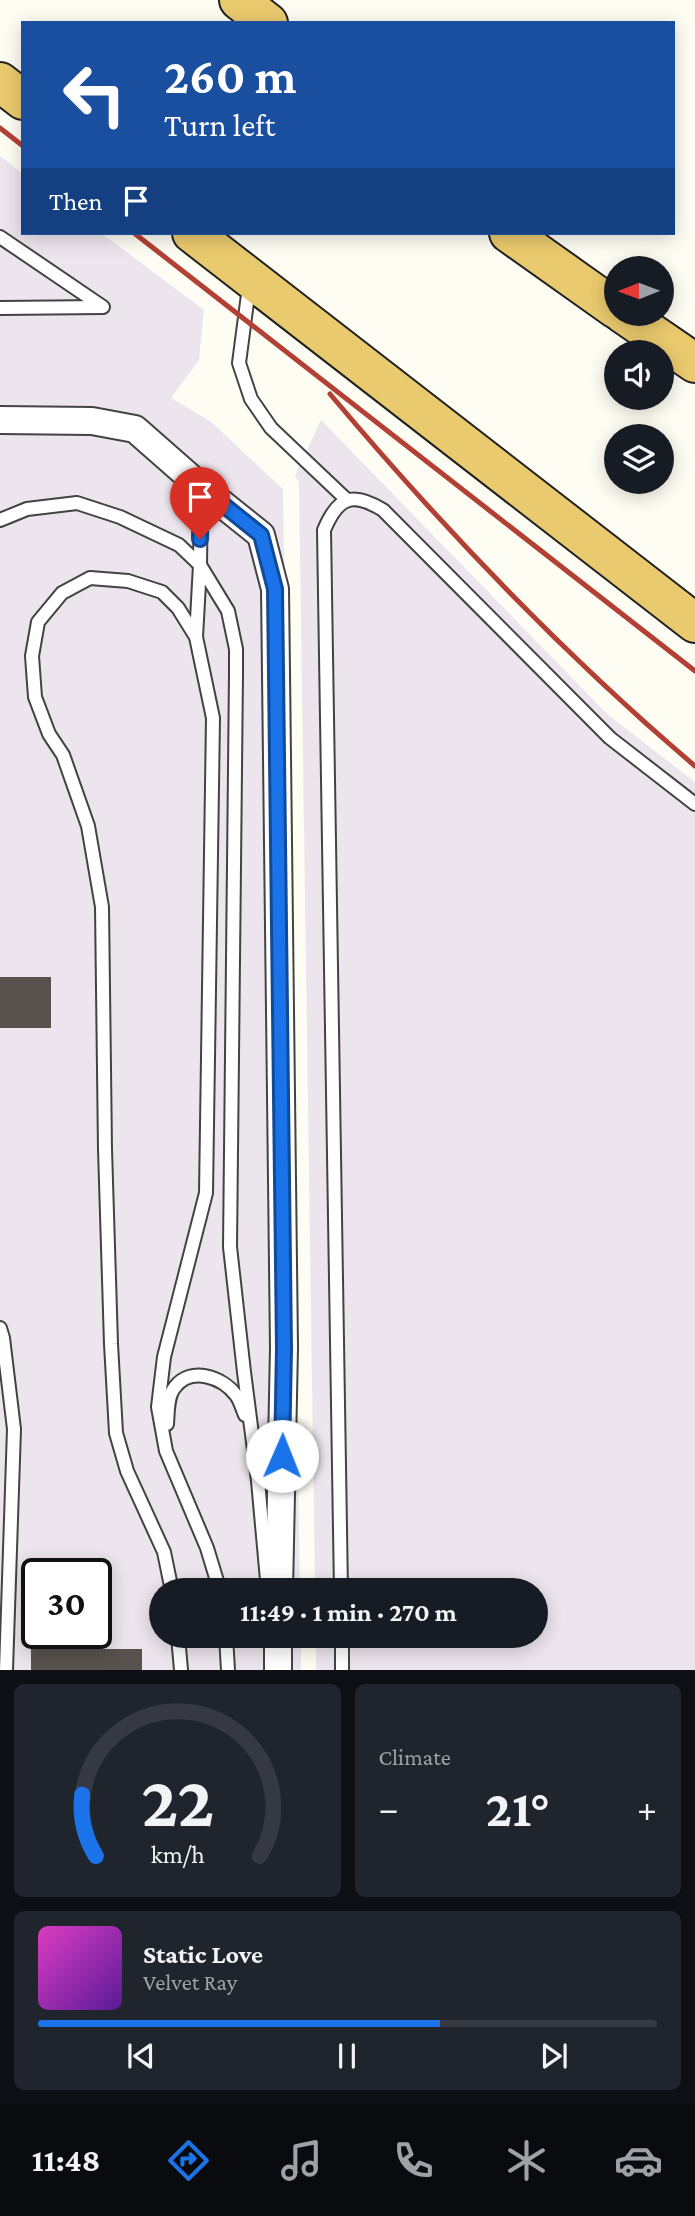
<!DOCTYPE html>
<html lang="en">
<head>
<meta charset="utf-8">
<style>
	:root { --surface:#171b24; --page:#20242c; --text:#f1f3f6; --muted:#9ea1a6; --line:#363941; --accent:#1a73e8 }
	body { margin:0; font-family:"Crimson Pro",serif; background:var(--page); color:var(--text); height:100vh; display:flex; flex-direction:column; font-size:26px; white-space:nowrap }
	* { box-sizing:border-box; margin:0 }
	p { font-size:23px; color:var(--muted) }
	.icon { flex:none; width:38px; height:38px; fill:none; stroke:currentColor; stroke-width:2; stroke-linecap:round; stroke-linejoin:round }
	.map { position:relative; height:1670px; overflow:hidden }
	.side { display:flex; flex-direction:column; gap:14px; padding:14px; background:#0d0f14; flex:1 }
	.side>* { flex:none }
	.guide { position:absolute; left:21px; top:21px; width:654px; height:214px; border-radius:0px; box-shadow:0 4px 18px #0003; background:#1a4fa0; color:#fff; overflow:hidden }
	.needle { width:46px; rotate:269deg }
	.fabs { position:absolute; left:604px; top:256px; display:grid; gap:14px }
	.fabs a { display:grid; place-items:center; width:70px; height:70px; border-radius:50%; background:var(--surface); box-shadow:0 4px 18px #0003; font-size:35px }
	.speed { position:absolute; left:21px; top:1558px; display:flex; gap:14px; font-size:35px; font-weight:700; text-align:center }
	.speed>* { display:grid; place-content:center; width:91px; height:91px; border-radius:50%; background:var(--surface); box-shadow:0 4px 18px #0003; line-height:1 }
	.speed .limit { border:4px solid #111; border-radius:10px; background:#fff; color:#111 }
	.pin { position:absolute; display:grid; place-items:center; width:60px; height:60px; color:#fff; margin:-72px -30px; border-radius:50% 50% 50% 0; rotate:-45deg; box-shadow:0 0 7px #0007 }
	.pin .icon { rotate:45deg }
	.me { position:absolute; width:77px; margin:-38px; rotate:1deg; stroke-linejoin:round; filter:drop-shadow(0 0 5px #0008) }
	.turn { display:flex; align-items:center; gap:24px; height:147px; padding:0 28px; font-size:32px }
	.turn .icon { width:91px; height:91px; stroke-width:2.5 }
	.turn b { display:block; font-size:49px; line-height:60px }
	.then { display:flex; align-items:center; height:66px; padding:0 28px; background:#0003; gap:14px; font-size:26px }
	.big { font-size:52px; font-weight:700; line-height:1.1 }
	.side .tile { flex:1; display:flex; flex-direction:column; justify-content:center; gap:10px; min-width:0; padding:0 24px; border-radius:10px; background:var(--page) }
	.side .dial { align-items:center; gap:0 }
	.dial svg { height:182px; overflow:visible; fill:none; stroke:var(--line); stroke-width:7; stroke-linecap:round; text-anchor:middle }
	.dial text { fill:var(--text); stroke:none }
	.song { display:flex; align-items:center; gap:21px }
	.cover { width:84px; height:84px; border-radius:10px; background:linear-gradient(135deg,hsl(310 70% 55%),hsl(270 70% 35%)) }
	.played { height:7px; border-radius:4px; background:linear-gradient(90deg,var(--accent) 65%,var(--line) 65%) }
	.keys { display:flex; justify-content:space-around; direction:ltr }
	.heat { display:flex; justify-content:space-between; align-items:center; font-size:38px; direction:ltr }
	.side .tiles { flex:1; display:grid; gap:14px; grid-template-columns:1fr 1fr }
	.tile:last-child { grid-column:span 2 }
	.trip { position:absolute; left:149px; top:1578px; width:399px; height:70px; border-radius:35px; background:var(--surface); box-shadow:0 4px 18px #0003; font-weight:700; line-height:70px; text-align:center }
	.tabs { display:flex; height:112px; justify-content:space-around; align-items:center; background:#090b0e; color:var(--muted) }
	.tabs .icon { width:49px; height:49px }
	.tabs .on { color:var(--accent) }
	.tabs b { font-size:32px; color:var(--text) }
	.map>svg:first-child { display:block }
	.industrial { fill:#ede5ed; fill-rule:evenodd }
	.building { fill:#57524d }
	.lines { fill:none; stroke-linecap:round; stroke-linejoin:round }
	.service-casing { stroke:#434343; stroke-width:16 }
	.minor-casing { stroke:#434343; stroke-width:30 }
	.trunk-casing { stroke:#212121; stroke-width:42 }
	.service { stroke:#fff; stroke-width:12 }
	.minor { stroke:#fff; stroke-width:26 }
	.trunk { stroke:#eaca6e; stroke-width:38 }
	.rail { stroke:#b34034; stroke-width:5 }
	.route-casing { stroke:#114b97; stroke-width:18 }
	.route { stroke:#1a73e8; stroke-width:12 }
</style>
</head>
<body>
<div class="map">
<svg width="695" height="1670" viewBox="0 0 695 1670">
	<rect width="100%" height="100%" fill="#fefdf3"/>
	<g class="industrial">
		<path d="M0,156L23,174V233H101L204,310L199,360L171,398L210,421L283,489L300,1591H161V1636H301V1670H0ZM37,1573H96V1633H37Z"/>
		<polygon points="321,420 607,714 695,782 695,1670 316,1670 316,1636 536,1636 536,1591 315,1591 299,482 295,476"/>
	</g>
	<g class="building">
		<rect x="0" y="977" width="51" height="51"/>
		<rect x="31" y="1649" width="111" height="21"/>
	</g>
	<g class="lines">
		<g class="service-casing">
			<g id="service">
				<polyline points="0,237 103,307 0,308"/>
				<polyline points="249,287 239,363 251,399 271,428 347,500"/>
				<polyline points="0,520 27,509 77,503 120,517 179,545 200,565 228,611 236,649 236,674 230,1247 244,1372 258,1481 268,1591"/>
				<polyline points="196,637 200,565 201,487"/>
				<polyline points="0,1328 3,1338 14,1429 6,1670"/>
				<path d="M167,1424C168,1413 167,1396 175,1387C191,1366 222,1377 236,1395C240,1400 242,1408 245,1415"/>
				<polyline points="172,1591 164,1552 127,1471 116,1433 111,1344 105,1149 102,907 88,826 63,755 49,734 35,697 32,656 38,622 62,593 90,578 128,581 162,592 178,608 196,637 213,718 206,1193 164,1357 158,1407 166,1451 207,1548 220,1591"/>
				<path d="M341,1591L324,530C338,497 352,491 383,510L610,738L695,804"/>
				<polyline points="178,1636 181,1670"/>
				<polyline points="226,1636 228,1670"/>
				<polyline points="342,1636 342,1670"/>
			</g>
		</g>
		<g class="minor-casing">
			<g id="minor">
				<polyline points="0,420 92,421 135,429 201,487 261,535 275,589 284,1348 279,1591"/>
				<polyline points="278,1670 278,1636"/>
			</g>
		</g>
		<g class="trunk-casing">
			<g id="trunk">
				<polyline points="239,0 268,23"/>
				<polyline points="0,82 23,100"/>
				<polyline points="192,233 695,623"/>
				<polyline points="509,233 616,309"/>
				<polyline points="622,313 695,363"/>
			</g>
		</g>
		<use href="#service" class="service"/>
		<use href="#minor" class="minor"/>
		<use href="#trunk" class="trunk"/>
		<g class="rail">
			<polyline points="0,128 23,146"/>
			<polyline points="134,233 695,671"/>
			<path d="M330,394C442,527 562,653 695,766"/>
		</g>
	</g>
	<g class="lines">
		<g class="route-casing">
			<polyline id="route" points="200,539 201,487 261,535 275,589 284,1348 282,1456"/>
		</g>
		<use href="#route" class="route"/>
	</g>
</svg>
<div class="fabs">
<a><svg class="needle" viewBox="-14 -14 28 28"><path d="M0-13l5 13h-10z" fill="#e53935"/><path d="M0 13l5-13h-10z" fill="#9ea1a6"/></svg></a>
<a><svg class="icon" aria-label="sound" viewBox="0 0 24 24"><path d="M4 9h4l5-4v14l-5-4H4zM17 9q2 3 0 6"/></svg></a>
<a><svg class="icon" aria-label="layers" viewBox="0 0 24 24"><path d="M12 4l9 5-9 5-9-5zM3 14l9 5 9-5"/></svg></a>
</div>
<div class="speed"><div class="limit">30</div></div>
<div class="pin" style="left:200px;top:539px;background:#d93025"><svg class="icon" aria-label="arrive" viewBox="0 0 24 24"><path d="M6 21V4h12l-3 4 3 4H6"/></svg></div>
<svg class="me" style="left:282px;top:1456px" viewBox="-20 -20 40 40"><circle r="19" fill="#fff"/><path d="M0-13L10 11 0 6-10 11z" fill="#1a73e8"/></svg>
<div class="trip">11:49 · 1 min · 270 m</div>
<div class="guide">
<div class="turn"><svg class="icon" aria-label="left" viewBox="0 0 24 24"><path d="M17 20v-9H6M10 6l-5 5 5 5"/></svg><div><b>260 m</b>Turn left</div></div>
<div class="then">Then<svg class="icon" aria-label="arrive" viewBox="0 0 24 24"><path d="M6 21V4h12l-3 4 3 4H6"/></svg></div>
</div>
</div>
<section class="side">
<div class="tiles">
<div class="tile dial"><svg viewBox="0 0 100 80">
<path d="M14 69A42 42 0 1 1 86 69"/>
<path d="M14 69A42 42 0 0 1 8 42" stroke="#1a73e8"/>
<text x="50" y="56" font-size="32" font-weight="700">22</text>
<text x="50" y="72" font-size="11">km/h</text>
</svg></div>
<div class="tile"><p>Climate</p>
<div class="heat"><a>−</a><b class="big">21°</b><a>+</a></div>
</div>
<div class="tile">
<div class="song"><i class="cover"></i><div><b>Static Love</b><p>Velvet Ray</p></div></div>
<div class="played"></div>
<div class="keys"><svg class="icon" aria-label="previous" viewBox="0 0 24 24"><path d="M18 5L8 12l10 7zM5 5v14"/></svg><svg class="icon" aria-label="pause" viewBox="0 0 24 24"><path d="M8 5v14M16 5v14"/></svg><svg class="icon" aria-label="next" viewBox="0 0 24 24"><path d="M6 5l10 7-10 7zM19 5v14"/></svg></div>
</div>
</div>
</section>
<nav class="tabs">
<b>11:48</b>
<svg class="icon on" aria-label="directions" viewBox="0 0 24 24"><path d="M12 3l9 9-9 9-9-9zM9 14v-3h6M13 9l2 2-2 2"/></svg>
<svg class="icon" aria-label="music" viewBox="0 0 24 24"><path d="M9 18V5l10-2v13"/><circle cx="6" cy="18" r="3"/><circle cx="16" cy="16" r="3"/></svg>
<svg class="icon" aria-label="phone" viewBox="0 0 24 24"><path d="M5 4h4l2 5-3 2q2 4 5 5l2-3 5 2v4C11 20 4 13 5 4z"/></svg>
<svg class="icon" aria-label="climate" viewBox="0 0 24 24"><path d="M12 3v18M4 7l16 10M4 17L20 7"/></svg>
<svg class="icon" aria-label="car" viewBox="0 0 24 24"><path d="M5 17H2v-5l4-1 3-4h7l3 4 3 1v5h-3M9 17h6M6 11h13"/><circle cx="7" cy="17" r="2"/><circle cx="17" cy="17" r="2"/></svg>
</nav>
</body>
</html>
